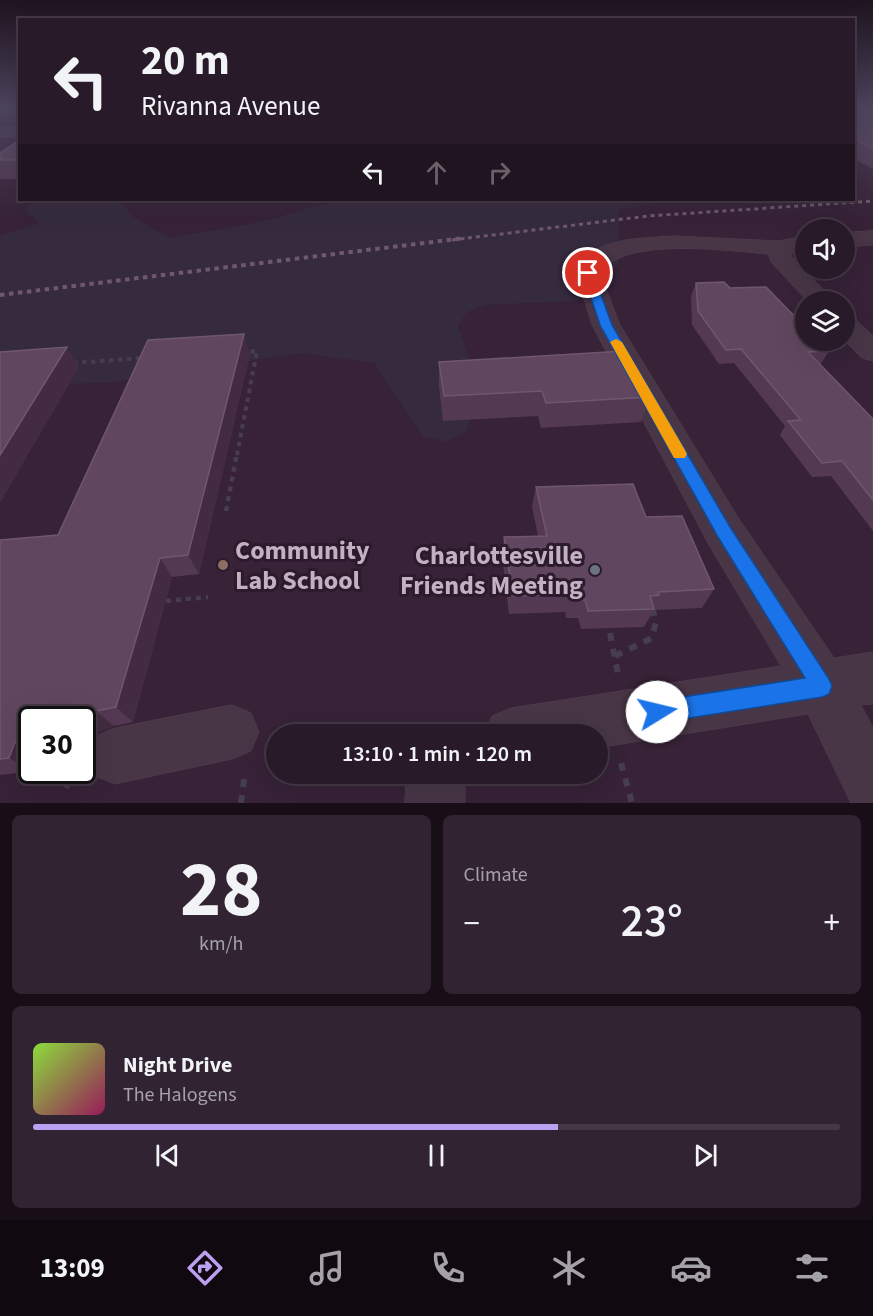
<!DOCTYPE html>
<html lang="en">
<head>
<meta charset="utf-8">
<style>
	:root { --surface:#291a29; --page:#312331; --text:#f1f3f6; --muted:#a5a1a8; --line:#453846; --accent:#bca0f2 }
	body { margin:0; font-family:"Source Sans 3",sans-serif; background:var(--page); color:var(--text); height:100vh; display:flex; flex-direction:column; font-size:22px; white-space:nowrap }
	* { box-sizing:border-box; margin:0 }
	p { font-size:20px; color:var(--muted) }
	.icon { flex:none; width:33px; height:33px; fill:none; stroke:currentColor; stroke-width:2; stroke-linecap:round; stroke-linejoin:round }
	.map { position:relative; height:803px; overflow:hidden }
	.panel { display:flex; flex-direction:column; gap:12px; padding:12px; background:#170e17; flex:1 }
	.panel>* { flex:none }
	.banner { position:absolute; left:18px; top:18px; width:837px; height:183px; border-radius:0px; box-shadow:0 6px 24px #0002,0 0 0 2px var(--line); background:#291a29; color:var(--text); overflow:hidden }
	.buttons { position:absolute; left:795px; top:219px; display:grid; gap:12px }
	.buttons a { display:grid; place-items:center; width:60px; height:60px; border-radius:50%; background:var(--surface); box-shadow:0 6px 24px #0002,0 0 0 2px var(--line); font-size:30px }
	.speed { position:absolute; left:18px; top:706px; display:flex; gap:12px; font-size:30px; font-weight:700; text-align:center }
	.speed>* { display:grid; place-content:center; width:78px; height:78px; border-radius:50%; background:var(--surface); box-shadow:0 6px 24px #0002,0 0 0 2px var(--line); line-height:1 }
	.speed .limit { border:3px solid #111; border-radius:9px; background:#fff; color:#111 }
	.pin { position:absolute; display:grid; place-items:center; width:51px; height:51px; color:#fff; margin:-26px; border:3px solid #fff; border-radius:50%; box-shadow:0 2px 6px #0007 }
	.me { position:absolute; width:66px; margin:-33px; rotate:81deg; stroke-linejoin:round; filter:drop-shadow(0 0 4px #0008) }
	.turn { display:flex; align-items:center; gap:21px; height:126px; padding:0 24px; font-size:27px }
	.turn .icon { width:78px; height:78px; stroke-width:2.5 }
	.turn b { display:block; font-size:42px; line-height:51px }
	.lanes { display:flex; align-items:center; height:57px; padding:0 24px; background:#0003; justify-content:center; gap:30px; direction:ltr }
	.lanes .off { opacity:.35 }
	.big { font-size:45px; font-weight:600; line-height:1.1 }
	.panel .tile { flex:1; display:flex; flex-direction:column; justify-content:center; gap:9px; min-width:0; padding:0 21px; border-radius:9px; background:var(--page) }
	.panel .dial { align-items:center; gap:0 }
	.dial b { font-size:78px; line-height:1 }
	.song { display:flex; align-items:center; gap:18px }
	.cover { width:72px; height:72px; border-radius:9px; background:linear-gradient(135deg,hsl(90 70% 55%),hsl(330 70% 35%)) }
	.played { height:6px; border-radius:3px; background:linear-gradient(90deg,var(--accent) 65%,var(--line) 65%) }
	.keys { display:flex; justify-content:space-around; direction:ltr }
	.heat { display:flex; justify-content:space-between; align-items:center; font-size:33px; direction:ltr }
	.panel .tiles { flex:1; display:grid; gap:12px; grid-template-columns:1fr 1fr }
	.tile:last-child { grid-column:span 2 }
	.trip { position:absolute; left:266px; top:724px; width:342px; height:60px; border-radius:30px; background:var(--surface); box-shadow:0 6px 24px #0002,0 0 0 2px var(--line); font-weight:600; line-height:60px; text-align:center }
	.tabs { display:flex; height:96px; justify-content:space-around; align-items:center; background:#100a10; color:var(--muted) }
	.tabs .icon { width:42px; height:42px }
	.tabs .active { color:var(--accent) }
	.tabs b { font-size:27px; color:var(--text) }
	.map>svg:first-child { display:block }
	.green { fill:#352a3e }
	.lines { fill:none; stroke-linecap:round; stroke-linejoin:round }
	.minor-casing { stroke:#513f50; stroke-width:1 }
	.path-far2 { stroke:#473d51; stroke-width:4; stroke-dasharray:4.5 4.5; stroke-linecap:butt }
	.path-far1 { stroke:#473d51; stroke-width:4.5; stroke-dasharray:5 5; stroke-linecap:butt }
	.path { stroke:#473d51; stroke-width:6; stroke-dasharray:8 8; stroke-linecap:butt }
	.minor { fill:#483647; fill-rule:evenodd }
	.rail-far1 { stroke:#6f586e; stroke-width:3; stroke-dasharray:4 4; stroke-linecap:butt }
	.rail { stroke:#6f586e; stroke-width:4; stroke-dasharray:4.5 4.5; stroke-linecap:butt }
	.wall { fill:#533a52 }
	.shaded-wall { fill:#432b42 }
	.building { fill:#60475f; stroke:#6f576e; stroke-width:1.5 }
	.route { fill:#1a73e8; stroke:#114b97; stroke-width:1.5 }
	.slow { fill:#f59e0b }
	.education-dot { fill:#8d6e63; stroke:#2c1b2c; stroke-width:2 }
	.worship-dot { fill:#6b7280; stroke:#2c1b2c; stroke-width:2 }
	.labels { text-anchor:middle; stroke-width:6; stroke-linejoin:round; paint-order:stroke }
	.near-poi-label { font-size:26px; font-weight:bold; fill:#c4b0c3; stroke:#2c1b2c; text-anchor:start }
</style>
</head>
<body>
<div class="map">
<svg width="873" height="803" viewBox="0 0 873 803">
	<rect width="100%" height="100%" fill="#372237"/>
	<polygon class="green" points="36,200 118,200 135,218 170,238 260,222 337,200 671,200 619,210 618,265 577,301 487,305 467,312 458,326 471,363 477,404 466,432 446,442 423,436 374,363 300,353 108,383 0,385 0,236 39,223 24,210"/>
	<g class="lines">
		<g class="minor-casing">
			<g id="minor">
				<rect x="0" y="127" width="20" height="10"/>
				<polygon points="873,231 873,245 844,247 844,233"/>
				<path d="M674,236L778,241L806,236V250L794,251L791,256L836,302H808L771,262L768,254C729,251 624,236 600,273L620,325L739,519L834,658L873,652V704L861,705L873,728V803H851L808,714L597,748V735H484L492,716L511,708L781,666L709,545L592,325L576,273C580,267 584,258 590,254C612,237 648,238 674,236Z"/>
				<polygon points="844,316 854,318 873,336 873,361 862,358 844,340"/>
				<polygon points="232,705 251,713 259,732 251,751 232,759 115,784 95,776 87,756 95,736 115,728"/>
				<polygon points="407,774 465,774 465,803 405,803"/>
			</g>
		</g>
		<g class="path-far2">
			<polyline points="73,363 143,358"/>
			<polyline points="237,455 257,351 246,352"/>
		</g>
		<g class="path-far1">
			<polyline points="226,511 237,453"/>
			<polyline points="166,601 208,597"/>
		</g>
		<g class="path">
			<polyline points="610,633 618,674"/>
			<polyline points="615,656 652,638 656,622 652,607"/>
			<polyline points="621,763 632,803"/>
			<polyline points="66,788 72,771"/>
			<polyline points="241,803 245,773"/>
		</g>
		<use href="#minor" class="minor"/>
		<polyline class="rail-far1" points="452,240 648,216 873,201"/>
		<polyline class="rail" points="0,295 465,238"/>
	</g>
	<g class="wall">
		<polygon points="854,107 873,107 873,169 854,159"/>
		<polygon points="20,140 20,179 0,179 0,153"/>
		<polygon points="696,283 730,288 829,351 820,365 873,419 873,531 831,476 812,477 780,435 785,426 734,363 719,364 692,325 691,296"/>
		<polygon points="250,354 199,574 172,577 133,722 114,726 94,734 87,751 82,751 82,720 32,720 32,771 33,771 0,775 0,540 58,535"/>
		<polygon points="439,362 650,397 641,422 541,428 538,416 443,421 439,387"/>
		<polygon points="536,487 646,517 714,589 702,608 654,610 644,627 581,629 578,618 566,618 565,612 509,614 502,556 504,537 538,536 532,507"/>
	</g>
	<g class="shaded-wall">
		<polygon points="244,334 250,354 199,574 188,555"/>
		<polygon points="67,347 79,367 0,503 0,455"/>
		<polygon points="160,558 172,577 133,722 116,707"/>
		<polygon points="96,711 114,726 94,734 87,751 82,748 82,720 74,720"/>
		<polygon points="15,742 32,752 32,770 9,758"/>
	</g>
	<g class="building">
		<polygon points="854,107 858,107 873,113 873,149 854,139"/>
		<polygon points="20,140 20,160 0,160 0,153"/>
		<polygon points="724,282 730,288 766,287 806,328 806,340 818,340 829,351 808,352 873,419 873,500 842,461 822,463 788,421 801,420 741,349 726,350 698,311 696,283"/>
		<polygon points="244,334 188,555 160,558 116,707 96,711 74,720 32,720 32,741 15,742 9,758 0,759 0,540 58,535 148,340"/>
		<polygon points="67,347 0,455 0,352"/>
		<polygon points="624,351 650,397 546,403 542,391 444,396 439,362"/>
		<polygon points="633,484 646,517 682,516 714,589 658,592 659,595 650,596 654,609 588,611 585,600 573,600 571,594 513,596 504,537 547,536 536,487"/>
	</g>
	<linearGradient id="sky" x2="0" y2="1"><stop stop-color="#1e131e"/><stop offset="0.49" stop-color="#4d445e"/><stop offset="1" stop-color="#4d445e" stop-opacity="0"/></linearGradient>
	<rect width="873" height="219" fill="url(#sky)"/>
	<polygon class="route" points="588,270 593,273 612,325 730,527 829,679 832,686 829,694 822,697 657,723 649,720 646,712 649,704 657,701 805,678 718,537 600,325 583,273"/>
	<polygon class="slow" points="616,339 622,342 685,450 687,454 685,458 674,458 610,342"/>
	<circle class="education-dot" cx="223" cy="565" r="6"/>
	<circle class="worship-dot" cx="595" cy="570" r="6"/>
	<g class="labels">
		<g class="near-poi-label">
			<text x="235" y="559">Community<tspan x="235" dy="30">Lab School</tspan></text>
			<text x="583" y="564" text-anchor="end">Charlottesville<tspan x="583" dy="30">Friends Meeting</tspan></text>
		</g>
	</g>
</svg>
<div class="buttons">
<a><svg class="icon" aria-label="sound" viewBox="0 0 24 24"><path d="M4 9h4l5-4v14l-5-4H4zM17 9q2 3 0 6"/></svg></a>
<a><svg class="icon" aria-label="layers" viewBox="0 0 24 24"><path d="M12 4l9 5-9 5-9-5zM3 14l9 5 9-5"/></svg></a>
</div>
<div class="speed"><div class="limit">30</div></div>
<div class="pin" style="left:588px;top:273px;background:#d93025"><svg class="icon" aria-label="arrive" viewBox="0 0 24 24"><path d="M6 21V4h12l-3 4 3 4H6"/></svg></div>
<svg class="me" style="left:657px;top:712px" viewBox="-20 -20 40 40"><circle r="19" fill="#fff"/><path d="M0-13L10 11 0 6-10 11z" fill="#1a73e8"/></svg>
<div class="trip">13:10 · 1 min · 120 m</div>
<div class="banner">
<div class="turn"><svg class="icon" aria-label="left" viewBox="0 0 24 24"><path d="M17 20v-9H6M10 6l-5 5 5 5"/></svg><div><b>20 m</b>Rivanna Avenue</div></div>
<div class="lanes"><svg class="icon" aria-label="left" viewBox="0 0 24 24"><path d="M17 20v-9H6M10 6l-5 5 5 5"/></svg><svg class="icon off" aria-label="ahead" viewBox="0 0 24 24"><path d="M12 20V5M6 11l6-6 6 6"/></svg><svg class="icon off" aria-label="right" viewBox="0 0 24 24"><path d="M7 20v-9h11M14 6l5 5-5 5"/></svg></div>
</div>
</div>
<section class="panel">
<div class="tiles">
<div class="tile dial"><b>28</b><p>km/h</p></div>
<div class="tile"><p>Climate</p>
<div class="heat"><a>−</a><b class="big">23°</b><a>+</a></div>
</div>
<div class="tile">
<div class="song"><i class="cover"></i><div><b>Night Drive</b><p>The Halogens</p></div></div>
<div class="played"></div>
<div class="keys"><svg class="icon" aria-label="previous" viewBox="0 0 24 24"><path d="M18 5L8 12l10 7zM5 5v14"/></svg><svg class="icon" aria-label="pause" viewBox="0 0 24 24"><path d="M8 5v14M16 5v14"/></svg><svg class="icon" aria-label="next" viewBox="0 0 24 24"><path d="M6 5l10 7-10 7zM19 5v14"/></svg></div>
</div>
</div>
</section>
<nav class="tabs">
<b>13:09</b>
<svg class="icon active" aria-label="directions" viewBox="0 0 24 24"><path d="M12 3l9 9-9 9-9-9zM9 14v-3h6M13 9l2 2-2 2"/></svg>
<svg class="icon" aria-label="music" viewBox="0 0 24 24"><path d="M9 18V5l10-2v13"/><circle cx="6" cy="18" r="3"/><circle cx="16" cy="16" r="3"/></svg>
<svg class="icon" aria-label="phone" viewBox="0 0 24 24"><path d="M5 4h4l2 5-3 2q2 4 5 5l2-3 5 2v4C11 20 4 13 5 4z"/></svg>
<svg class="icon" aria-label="climate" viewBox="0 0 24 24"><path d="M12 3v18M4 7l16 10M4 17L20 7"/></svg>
<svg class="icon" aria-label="car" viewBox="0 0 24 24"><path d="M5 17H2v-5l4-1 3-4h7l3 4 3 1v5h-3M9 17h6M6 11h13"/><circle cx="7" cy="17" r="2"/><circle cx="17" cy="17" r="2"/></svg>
<svg class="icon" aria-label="filters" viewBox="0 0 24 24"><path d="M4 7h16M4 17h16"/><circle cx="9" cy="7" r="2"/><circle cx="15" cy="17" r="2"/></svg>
</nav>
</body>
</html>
